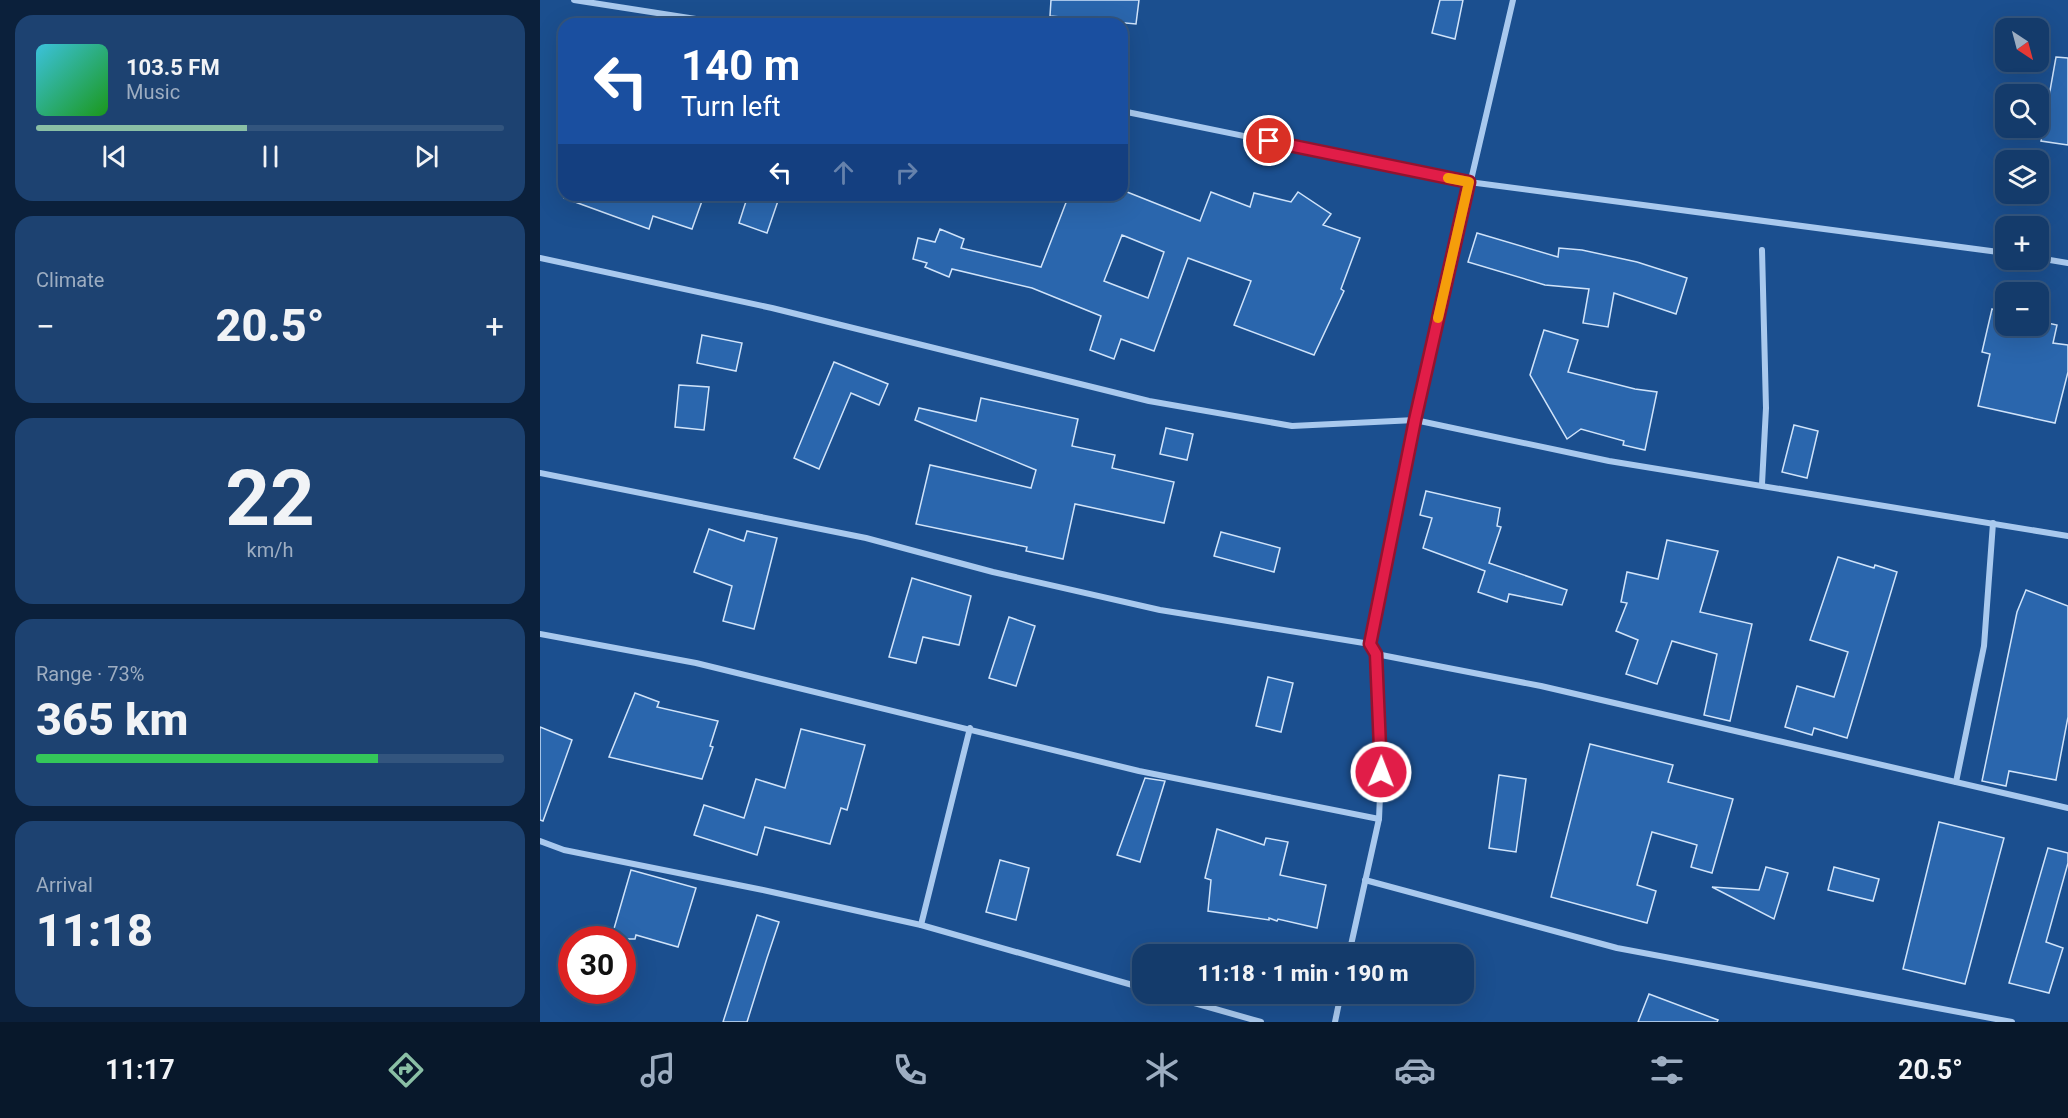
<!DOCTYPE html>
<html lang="en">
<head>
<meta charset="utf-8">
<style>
	:root { --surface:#143b6b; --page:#1d4271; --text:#f1f3f6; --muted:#9dadc1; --line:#33557e; --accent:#8abfa5 }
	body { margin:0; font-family:Roboto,sans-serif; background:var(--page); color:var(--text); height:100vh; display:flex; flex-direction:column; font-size:22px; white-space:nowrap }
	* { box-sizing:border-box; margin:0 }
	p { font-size:20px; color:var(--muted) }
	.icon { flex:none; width:33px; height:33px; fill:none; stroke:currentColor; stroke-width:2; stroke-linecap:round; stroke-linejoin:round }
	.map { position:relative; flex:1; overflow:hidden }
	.sheet { display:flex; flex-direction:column; gap:15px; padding:15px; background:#0b203b; width:540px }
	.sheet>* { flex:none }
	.guide { position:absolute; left:18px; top:18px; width:570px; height:183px; border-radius:18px; box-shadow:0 6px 24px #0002,0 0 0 2px var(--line); background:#1a4fa0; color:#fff; overflow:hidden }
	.needle { width:39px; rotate:144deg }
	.fabs { position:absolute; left:1455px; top:18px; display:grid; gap:12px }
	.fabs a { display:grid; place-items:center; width:54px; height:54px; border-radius:12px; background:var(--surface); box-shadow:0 6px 24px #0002,0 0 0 2px var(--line); font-size:30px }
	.speed { position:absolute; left:18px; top:926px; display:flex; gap:12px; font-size:30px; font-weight:700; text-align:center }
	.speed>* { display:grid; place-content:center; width:78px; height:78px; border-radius:50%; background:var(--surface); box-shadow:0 6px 24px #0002,0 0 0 2px var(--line); line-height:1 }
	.speed .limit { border:9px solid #d22; background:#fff; color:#111 }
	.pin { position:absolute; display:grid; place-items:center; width:51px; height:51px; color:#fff; margin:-26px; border:3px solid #fff; border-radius:50%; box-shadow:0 2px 6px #0007 }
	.me { position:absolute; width:66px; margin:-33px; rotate:1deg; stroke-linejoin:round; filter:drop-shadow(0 0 4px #0008) }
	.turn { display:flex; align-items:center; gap:21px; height:126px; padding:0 24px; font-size:27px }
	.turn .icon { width:78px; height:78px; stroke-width:2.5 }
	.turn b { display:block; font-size:42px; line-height:51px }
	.lanes { display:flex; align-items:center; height:57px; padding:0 24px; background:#0003; justify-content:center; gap:30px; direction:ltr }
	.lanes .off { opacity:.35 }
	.big { font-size:45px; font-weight:800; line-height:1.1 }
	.sheet .widget { flex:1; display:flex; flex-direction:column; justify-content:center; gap:9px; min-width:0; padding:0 21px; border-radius:18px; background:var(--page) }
	.sheet .dial { align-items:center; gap:0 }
	.dial b { font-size:78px; line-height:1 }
	.song { display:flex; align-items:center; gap:18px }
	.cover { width:72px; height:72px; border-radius:9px; background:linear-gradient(135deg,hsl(190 70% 55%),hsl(120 70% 35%)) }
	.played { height:6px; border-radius:3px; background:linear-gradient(90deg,var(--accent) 45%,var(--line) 45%) }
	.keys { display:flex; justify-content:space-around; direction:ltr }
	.heat { display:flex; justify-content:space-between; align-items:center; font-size:33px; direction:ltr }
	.charge { height:9px; border-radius:4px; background:linear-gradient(90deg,#34c759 73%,var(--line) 0) }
	.trip { position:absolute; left:592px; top:944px; width:342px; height:60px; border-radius:18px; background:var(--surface); box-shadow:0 6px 24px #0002,0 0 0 2px var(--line); font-weight:800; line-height:60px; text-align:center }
	.dock { display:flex; height:96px; justify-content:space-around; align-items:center; background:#08182b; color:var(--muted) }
	.dock .icon { width:42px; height:42px }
	.dock .current { color:var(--accent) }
	.dock b { font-size:27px; color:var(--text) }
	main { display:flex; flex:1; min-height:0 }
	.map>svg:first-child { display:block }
	.building { fill:#2a66ad; stroke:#cfe3fa; stroke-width:1.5; fill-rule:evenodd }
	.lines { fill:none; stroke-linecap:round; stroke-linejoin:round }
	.street { stroke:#a9c9ee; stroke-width:6 }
	.route-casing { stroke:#92132f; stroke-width:15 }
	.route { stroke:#e11d48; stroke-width:10 }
	.slow { stroke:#f59e0b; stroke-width:10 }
</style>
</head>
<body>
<main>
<section class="sheet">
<div class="widget">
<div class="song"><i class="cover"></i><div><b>103.5 FM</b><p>Music</p></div></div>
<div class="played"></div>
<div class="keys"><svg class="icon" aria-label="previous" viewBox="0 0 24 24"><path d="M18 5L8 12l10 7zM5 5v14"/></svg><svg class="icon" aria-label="pause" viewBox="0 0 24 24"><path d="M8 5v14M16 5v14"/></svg><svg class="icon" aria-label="next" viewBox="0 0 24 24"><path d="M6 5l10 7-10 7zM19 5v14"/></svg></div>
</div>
<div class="widget"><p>Climate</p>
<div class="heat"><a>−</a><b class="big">20.5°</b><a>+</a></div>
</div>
<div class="widget dial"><b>22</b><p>km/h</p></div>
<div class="widget"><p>Range · 73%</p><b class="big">365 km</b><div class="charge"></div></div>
<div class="widget"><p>Arrival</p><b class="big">11:18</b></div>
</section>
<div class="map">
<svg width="1528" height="1022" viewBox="0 0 1528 1022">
	<rect width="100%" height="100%" fill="#1b4f8f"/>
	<g class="building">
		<polygon points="511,0 599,0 596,24 510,16"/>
		<polygon points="900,0 923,0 915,39 892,33"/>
		<polygon points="1516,57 1528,58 1528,145 1501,141"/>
		<path d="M582,190L660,221L671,192L710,207L714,193L751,202L758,192L791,214L783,225L820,238L801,289L804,291L774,355L694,325L711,281L648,258L614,351L581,339L574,359L550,350L561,316L492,288L412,269L409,277L385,267L387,263L373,259L378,238L395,242L400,229L424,239L421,248L501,267L529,195H582ZM582,235L624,252L608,298L564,281Z"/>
		<polygon points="25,195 144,195 162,201 152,229 113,216 109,229 24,198"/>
		<polygon points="208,195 240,195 227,233 199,223"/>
		<polygon points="937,233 1018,257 1019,248 1042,250 1097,262 1147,278 1136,314 1074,293 1068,327 1043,323 1049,289 1005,285 928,262"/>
		<polygon points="1452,309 1466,313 1466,326 1498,326 1498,321 1517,325 1513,343 1528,345 1528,372 1515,423 1438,406 1450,354 1442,352"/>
		<polygon points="1004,330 1038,340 1028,372 1095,389 1117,392 1105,450 1083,445 1084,441 1041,429 1027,439 990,375"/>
		<polygon points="162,335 202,343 196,371 157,363"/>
		<polygon points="294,362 348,384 339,405 311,393 279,469 254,458"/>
		<polygon points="139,385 169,387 164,430 135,427"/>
		<polygon points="441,398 538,419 532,446 575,455 572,468 634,482 624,523 535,504 523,559 486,551 487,547 376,524 390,465 491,488 496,470 375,420 379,408 436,421"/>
		<polygon points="1254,425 1278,431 1267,478 1242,472"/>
		<polygon points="626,428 653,434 647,460 620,454"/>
		<polygon points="886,491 960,508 957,526 961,527 949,563 1027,590 1022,605 969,594 967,602 938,592 945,571 883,548 892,518 880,515"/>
		<polygon points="169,529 204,541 207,531 237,538 214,629 183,621 192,586 154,572"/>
		<polygon points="681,532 740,548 734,572 674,556"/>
		<polygon points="1127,540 1178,551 1160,612 1212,624 1190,721 1164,715 1177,654 1132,641 1117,684 1086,674 1098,640 1076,631 1087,603 1081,602 1087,572 1118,579"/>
		<polygon points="1298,557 1334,568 1335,565 1357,572 1307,738 1274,728 1272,735 1245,727 1257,686 1294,697 1308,652 1270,640"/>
		<polygon points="372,578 431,596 419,645 383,637 376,663 349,657"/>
		<polygon points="1486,590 1528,606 1528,717 1516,780 1469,771 1466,786 1442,781 1477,612"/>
		<polygon points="469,617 495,626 476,686 449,678"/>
		<polygon points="728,677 753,683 741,732 716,726"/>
		<polygon points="95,693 119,702 117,707 178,721 170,746 173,747 162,779 69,757"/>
		<polygon points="0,727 32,740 3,821 0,820"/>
		<polygon points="261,729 325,745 307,810 301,808 290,844 225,827 217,855 154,835 164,805 204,818 216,779 245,788"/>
		<polygon points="1050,744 1133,765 1128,782 1193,799 1172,873 1151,867 1157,845 1112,832 1097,885 1116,891 1107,923 1011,897"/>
		<polygon points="959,775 986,779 976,852 949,848"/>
		<polygon points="605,778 625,781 600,862 577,855"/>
		<polygon points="1399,822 1464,838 1425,984 1363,969"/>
		<polygon points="677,829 724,845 726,838 748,842 740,875 786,885 777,928 738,919 737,921 729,918 729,920 668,911 671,880 665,878"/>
		<polygon points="1508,848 1528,853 1528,863 1506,942 1523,948 1509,993 1469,983"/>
		<polygon points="460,860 489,868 476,920 446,912"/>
		<polygon points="1226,867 1248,873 1234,919 1172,887 1219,890"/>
		<polygon points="1294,867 1339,879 1333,901 1288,890"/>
		<polygon points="91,870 156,888 138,947 96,935 95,939 71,939"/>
		<polygon points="217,915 239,922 227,958 207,1022 183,1022"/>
		<polygon points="1109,994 1178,1020 1177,1022 1098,1022"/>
	</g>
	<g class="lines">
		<g class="street">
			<polyline points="34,0 188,24"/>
			<polyline points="582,111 929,182 1466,253"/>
			<polyline points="1222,250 1226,408 1222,484"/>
			<polyline points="0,258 232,308 609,401 752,426 875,420 1069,461 1528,536"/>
			<polyline points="1498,258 1528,263"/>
			<polyline points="0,473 326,538 453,572 620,610 830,644"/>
			<polyline points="0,634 156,663 599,771 839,819"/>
			<polyline points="836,654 1001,686 1528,808"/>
			<polyline points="1416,782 1444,646 1453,523"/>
			<polyline points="0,841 24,850 223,890 381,925 603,988"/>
			<polyline points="825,880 1077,948 1472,1022"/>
			<polyline points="381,925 430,728"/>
			<polyline points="809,954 839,819 842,749 836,654 830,644 875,420 973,0"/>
			<polyline points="619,993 721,1022"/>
			<polyline points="795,1022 801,993"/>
		</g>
	</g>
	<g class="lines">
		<g class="route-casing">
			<polyline id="route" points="729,141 929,182 875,420 830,644 836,654 841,772"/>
		</g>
		<use href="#route" class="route"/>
		<polyline class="slow" points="898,318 929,182 908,178"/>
	</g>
</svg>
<div class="fabs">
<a><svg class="needle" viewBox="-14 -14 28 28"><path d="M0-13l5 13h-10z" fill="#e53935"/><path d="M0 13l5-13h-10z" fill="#9dadc1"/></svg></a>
<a><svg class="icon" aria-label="search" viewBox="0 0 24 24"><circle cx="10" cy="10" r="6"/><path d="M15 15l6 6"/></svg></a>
<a><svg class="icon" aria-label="layers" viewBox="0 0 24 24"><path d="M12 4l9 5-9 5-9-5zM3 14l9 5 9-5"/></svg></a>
<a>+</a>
<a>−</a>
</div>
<div class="speed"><div class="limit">30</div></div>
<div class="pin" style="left:729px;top:141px;background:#d93025"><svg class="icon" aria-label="arrive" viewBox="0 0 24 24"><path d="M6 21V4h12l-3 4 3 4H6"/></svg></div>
<svg class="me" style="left:841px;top:772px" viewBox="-20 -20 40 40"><circle r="17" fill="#e11d48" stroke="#fff" stroke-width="3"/><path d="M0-11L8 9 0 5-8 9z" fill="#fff"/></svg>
<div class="trip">11:18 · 1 min · 190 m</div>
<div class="guide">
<div class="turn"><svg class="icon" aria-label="left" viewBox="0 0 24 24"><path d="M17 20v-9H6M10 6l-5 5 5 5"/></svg><div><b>140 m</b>Turn left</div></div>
<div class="lanes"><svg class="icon" aria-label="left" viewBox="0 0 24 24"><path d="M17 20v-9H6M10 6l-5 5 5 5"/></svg><svg class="icon off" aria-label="ahead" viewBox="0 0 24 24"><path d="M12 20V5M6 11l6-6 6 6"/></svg><svg class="icon off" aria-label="right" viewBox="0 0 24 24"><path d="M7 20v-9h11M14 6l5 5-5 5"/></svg></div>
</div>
</div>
</main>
<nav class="dock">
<b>11:17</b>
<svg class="icon current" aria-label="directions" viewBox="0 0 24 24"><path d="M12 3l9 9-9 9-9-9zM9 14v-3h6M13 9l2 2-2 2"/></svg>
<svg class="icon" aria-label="music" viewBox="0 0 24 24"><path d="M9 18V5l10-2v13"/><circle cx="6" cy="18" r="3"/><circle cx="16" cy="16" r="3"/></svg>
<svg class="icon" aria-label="phone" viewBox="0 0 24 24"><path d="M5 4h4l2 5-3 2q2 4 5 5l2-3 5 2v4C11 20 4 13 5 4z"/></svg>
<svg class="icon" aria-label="climate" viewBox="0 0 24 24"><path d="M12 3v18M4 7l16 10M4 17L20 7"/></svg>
<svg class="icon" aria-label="car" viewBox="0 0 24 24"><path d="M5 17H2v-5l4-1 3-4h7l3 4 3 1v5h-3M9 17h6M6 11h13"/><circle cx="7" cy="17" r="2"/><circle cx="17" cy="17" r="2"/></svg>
<svg class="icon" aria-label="filters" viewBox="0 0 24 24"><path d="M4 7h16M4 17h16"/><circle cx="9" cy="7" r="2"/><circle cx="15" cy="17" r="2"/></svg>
<b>20.5°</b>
</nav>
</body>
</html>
